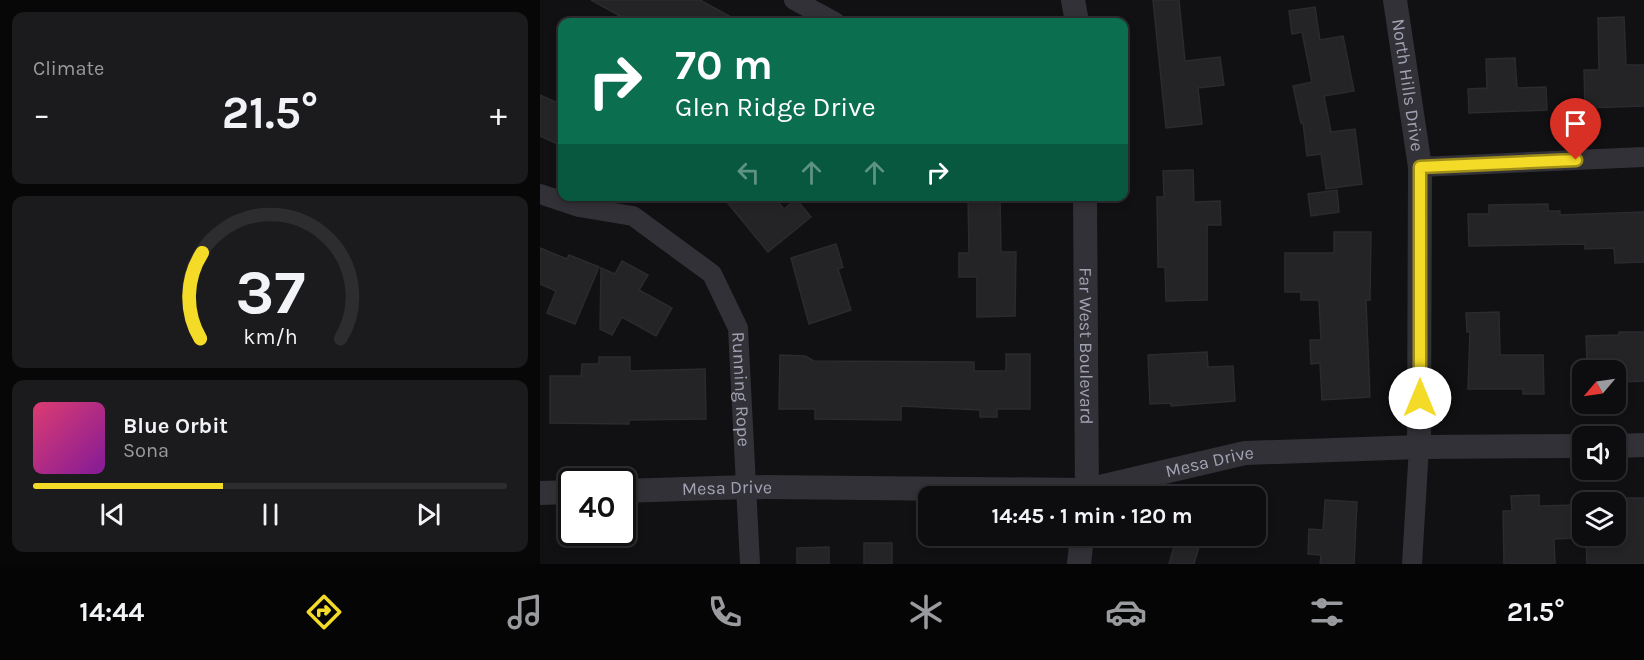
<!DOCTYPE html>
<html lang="en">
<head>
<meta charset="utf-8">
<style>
	:root { --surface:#0d0c0e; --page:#1b1a1c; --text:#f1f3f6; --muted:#9a9b9e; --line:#2d2c2e; --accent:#f4db27 }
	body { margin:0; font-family:Karla,sans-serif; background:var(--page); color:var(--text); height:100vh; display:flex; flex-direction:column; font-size:22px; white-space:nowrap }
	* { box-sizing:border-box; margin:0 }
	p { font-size:20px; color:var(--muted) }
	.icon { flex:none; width:33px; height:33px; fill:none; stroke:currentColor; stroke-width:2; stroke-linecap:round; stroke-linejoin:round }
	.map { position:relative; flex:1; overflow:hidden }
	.drawer { display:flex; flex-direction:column; gap:12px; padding:12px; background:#070708; width:540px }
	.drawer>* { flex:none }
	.top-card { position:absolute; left:18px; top:18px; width:570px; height:183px; border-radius:12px; box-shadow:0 3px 9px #0003,0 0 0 2px var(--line); background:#0b6e4f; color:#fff; overflow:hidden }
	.needle { width:39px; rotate:241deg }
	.controls { position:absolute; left:1032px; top:360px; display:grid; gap:12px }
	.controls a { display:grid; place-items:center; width:54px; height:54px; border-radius:12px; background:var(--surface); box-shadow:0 3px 9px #0003,0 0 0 2px var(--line); font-size:30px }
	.speed { position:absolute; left:18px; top:468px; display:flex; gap:12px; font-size:30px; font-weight:700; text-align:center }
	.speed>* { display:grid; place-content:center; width:78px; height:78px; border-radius:50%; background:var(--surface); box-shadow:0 3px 9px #0003,0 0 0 2px var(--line); line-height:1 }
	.speed .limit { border:3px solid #111; border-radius:9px; background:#fff; color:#111 }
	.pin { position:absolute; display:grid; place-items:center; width:51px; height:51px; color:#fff; margin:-62px -26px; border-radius:50% 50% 50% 0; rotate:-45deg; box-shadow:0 0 6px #0007 }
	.pin .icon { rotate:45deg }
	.me { position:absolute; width:66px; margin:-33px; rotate:0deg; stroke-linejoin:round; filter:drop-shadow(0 0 4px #0008) }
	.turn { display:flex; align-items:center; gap:21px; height:126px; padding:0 18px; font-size:27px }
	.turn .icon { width:78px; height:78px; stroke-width:2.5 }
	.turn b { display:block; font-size:42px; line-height:51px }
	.lanes { display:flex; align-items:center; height:57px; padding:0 18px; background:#0003; justify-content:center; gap:30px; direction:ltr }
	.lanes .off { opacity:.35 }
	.big { font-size:45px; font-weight:700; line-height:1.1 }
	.drawer .tile { flex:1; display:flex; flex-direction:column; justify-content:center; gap:9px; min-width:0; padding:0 21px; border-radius:12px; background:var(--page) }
	.drawer .dial { align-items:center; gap:0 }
	.dial svg { height:156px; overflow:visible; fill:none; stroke:var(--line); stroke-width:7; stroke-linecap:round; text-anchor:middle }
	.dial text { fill:var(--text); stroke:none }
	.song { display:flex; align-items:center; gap:18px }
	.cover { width:72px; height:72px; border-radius:9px; background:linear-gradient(135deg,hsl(340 70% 55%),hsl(290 70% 35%)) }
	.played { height:6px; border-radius:3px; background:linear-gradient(90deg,var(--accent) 40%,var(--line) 40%) }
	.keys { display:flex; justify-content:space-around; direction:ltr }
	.heat { display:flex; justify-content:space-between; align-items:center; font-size:33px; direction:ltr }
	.trip { position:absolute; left:378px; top:486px; width:348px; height:60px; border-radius:12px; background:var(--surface); box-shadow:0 3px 9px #0003,0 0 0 2px var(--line); font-weight:700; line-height:60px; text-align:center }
	.tab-bar { display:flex; height:96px; justify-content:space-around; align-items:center; background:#050506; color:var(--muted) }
	.tab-bar .icon { width:42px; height:42px }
	.tab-bar .current { color:var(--accent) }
	.tab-bar b { font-size:27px; color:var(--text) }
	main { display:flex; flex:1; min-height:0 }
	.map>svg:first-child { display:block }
	.building { fill:#242326; stroke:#2b2a2e; stroke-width:1.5 }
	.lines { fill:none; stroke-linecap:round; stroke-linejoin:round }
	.minor { stroke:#323137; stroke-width:20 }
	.tertiary { stroke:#323137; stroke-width:24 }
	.route-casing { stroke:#9f8e19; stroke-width:15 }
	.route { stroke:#f4db27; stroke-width:10 }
	.labels { text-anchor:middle; stroke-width:6; stroke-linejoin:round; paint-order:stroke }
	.street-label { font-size:18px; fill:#a1a3b3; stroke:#0c0b0d }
</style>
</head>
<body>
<main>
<section class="drawer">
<div class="tile"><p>Climate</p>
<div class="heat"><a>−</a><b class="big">21.5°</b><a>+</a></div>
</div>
<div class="tile dial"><svg viewBox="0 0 100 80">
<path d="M14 69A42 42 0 1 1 86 69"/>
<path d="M14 69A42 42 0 0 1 15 25" stroke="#f4db27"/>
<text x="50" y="56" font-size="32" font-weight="700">37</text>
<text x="50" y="72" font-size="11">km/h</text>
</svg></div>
<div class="tile">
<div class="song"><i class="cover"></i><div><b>Blue Orbit</b><p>Sona</p></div></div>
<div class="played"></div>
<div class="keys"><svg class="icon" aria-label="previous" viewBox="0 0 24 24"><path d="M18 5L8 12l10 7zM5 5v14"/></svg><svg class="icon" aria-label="pause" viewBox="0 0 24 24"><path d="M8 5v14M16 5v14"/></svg><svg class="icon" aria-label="next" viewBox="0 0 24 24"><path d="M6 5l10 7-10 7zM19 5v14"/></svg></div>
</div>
</section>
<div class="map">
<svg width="1104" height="564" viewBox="0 0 1104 564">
	<rect width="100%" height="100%" fill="#111012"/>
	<g class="building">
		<polygon points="51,0 160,0 200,22 91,22"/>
		<polygon points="613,0 639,0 645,61 680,57 684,85 658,88 662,124 626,128"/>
		<polygon points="775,7 780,40 803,36 814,91 784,96 791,132 815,129 822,184 786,189 781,154 767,156 763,123 761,123 753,86 772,82 762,32 752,34 749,11"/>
		<polygon points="1084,17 1086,65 1104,65 1104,106 1045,108 1044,70 1059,70 1058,18"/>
		<polygon points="975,58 977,88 1006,87 1007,110 929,113 928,89 947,88 946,59"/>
		<polygon points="0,95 22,105 22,146 0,136"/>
		<polygon points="653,170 654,202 680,201 681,225 667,225 667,300 626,301 625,267 618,267 617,197 624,197 623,171"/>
		<polygon points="797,190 799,212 771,216 768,194"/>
		<polygon points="182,196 233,196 244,209 256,199 271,217 228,252"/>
		<polygon points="428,196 460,196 461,252 476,252 475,316 437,317 437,277 419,277 419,253 429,253"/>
		<polygon points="1008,204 1008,211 1020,211 1020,215 1104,212 1104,262 1075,263 1074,248 1045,249 1045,244 929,246 928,214 949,214 949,205"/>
		<polygon points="794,232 831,232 830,300 826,300 830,397 782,400 780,363 771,364 770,340 781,340 779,300 761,300 761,292 745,292 745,253 794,253"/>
		<polygon points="296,244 303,267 298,269 311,310 269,324 251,258"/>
		<polygon points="0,248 27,259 29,255 59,267 35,324 7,313 16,291 0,284"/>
		<polygon points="82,261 108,275 99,290 132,308 116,336 82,317 72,335 60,329 61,268 75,274"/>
		<polygon points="959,312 960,355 1003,355 1004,394 983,394 983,389 928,389 930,332 927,332 926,313"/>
		<polygon points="1079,332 1104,332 1104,381 1076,382 1076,370 1072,370 1072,362 1047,362 1046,336 1079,335"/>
		<polygon points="667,352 668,367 693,366 695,401 631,406 631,403 610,404 608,355"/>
		<polygon points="466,354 490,354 490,409 457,409 457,417 440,417 440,410 361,406 361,420 275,419 275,409 239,409 240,355 265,356 274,361 434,362 434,371 466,371"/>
		<polygon points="59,357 90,357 90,371 165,369 166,419 89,420 89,424 10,423 10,376 41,376 42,364 59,364"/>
		<polygon points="999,495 999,506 1035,505 1036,538 1014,539 1015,564 964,564 963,511 972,511 971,496"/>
		<polygon points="1081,498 1104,498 1104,564 1047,564 1046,536 1076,536 1076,530 1081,530"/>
		<polygon points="785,500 817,502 814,564 780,564 781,555 768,554 769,529 783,530"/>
		<polygon points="637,536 662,536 654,564 629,564"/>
		<rect x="324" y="543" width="28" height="21"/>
		<polygon points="289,547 289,564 257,564 257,548"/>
	</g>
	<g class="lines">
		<g class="minor">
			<polyline points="254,0 295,22"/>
			<polyline points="880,167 1104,157"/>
			<path id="s1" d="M0,194L39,207L93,216L172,274L198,328L210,564"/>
			<polyline points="872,564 879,447"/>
		</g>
		<g class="tertiary">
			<polyline points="533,0 537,22"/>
			<path id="s2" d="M855,0L880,167L879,447"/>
			<path id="s3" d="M545,196L547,496"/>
			<polyline points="1076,446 1104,445"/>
			<path id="s4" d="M82,491L208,487L547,490L705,453L879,447L1042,446"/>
			<polyline points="0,493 32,492"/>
			<polyline points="539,564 542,536"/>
		</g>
	</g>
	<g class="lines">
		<g class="route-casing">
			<polyline id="route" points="880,398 880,167 1036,160"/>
		</g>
		<use href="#route" class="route"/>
	</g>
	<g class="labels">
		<g class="street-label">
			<text dy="6" stroke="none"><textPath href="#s2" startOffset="86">North Hills Drive</textPath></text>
			<text dy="6" stroke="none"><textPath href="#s3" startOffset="150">Far West Boulevard</textPath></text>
			<text dy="6" stroke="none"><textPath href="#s1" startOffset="315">Running Rope</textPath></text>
			<text dy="6" stroke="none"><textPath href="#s4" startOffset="591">Mesa Drive</textPath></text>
			<text dy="6" stroke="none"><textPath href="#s4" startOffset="105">Mesa Drive</textPath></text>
		</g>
	</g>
</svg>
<div class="controls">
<a><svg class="needle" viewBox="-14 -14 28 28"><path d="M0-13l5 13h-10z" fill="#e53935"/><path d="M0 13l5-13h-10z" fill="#9a9b9e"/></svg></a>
<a><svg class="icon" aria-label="sound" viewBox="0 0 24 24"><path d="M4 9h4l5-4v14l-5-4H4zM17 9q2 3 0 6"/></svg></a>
<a><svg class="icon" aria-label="layers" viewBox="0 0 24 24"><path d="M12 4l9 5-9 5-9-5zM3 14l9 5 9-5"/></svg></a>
</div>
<div class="speed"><div class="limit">40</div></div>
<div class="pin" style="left:1036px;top:160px;background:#d93025"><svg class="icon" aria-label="arrive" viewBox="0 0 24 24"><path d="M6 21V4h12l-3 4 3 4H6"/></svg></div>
<svg class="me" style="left:880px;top:398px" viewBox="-20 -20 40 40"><circle r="19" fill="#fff"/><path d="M0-13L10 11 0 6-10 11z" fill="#f4db27"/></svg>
<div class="trip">14:45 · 1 min · 120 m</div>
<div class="top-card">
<div class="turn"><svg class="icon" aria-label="right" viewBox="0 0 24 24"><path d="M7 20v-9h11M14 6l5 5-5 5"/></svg><div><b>70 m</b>Glen Ridge Drive</div></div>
<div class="lanes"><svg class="icon off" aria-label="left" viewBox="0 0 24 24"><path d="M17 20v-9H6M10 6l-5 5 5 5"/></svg><svg class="icon off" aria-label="ahead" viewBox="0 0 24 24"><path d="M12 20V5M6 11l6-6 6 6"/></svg><svg class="icon off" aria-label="ahead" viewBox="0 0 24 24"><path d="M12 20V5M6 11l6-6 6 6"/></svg><svg class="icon" aria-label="right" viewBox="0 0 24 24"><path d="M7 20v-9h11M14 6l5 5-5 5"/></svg></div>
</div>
</div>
</main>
<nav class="tab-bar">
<b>14:44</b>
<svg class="icon current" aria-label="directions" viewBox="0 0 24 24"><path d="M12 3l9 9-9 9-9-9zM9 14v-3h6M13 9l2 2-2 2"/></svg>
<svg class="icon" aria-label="music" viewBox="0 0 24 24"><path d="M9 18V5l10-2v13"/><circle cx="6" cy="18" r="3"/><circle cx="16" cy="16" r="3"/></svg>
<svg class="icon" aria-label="phone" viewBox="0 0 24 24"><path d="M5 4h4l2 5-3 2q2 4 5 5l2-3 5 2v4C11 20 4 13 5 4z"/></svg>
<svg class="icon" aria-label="climate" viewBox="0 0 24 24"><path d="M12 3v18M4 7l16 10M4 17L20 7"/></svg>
<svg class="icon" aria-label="car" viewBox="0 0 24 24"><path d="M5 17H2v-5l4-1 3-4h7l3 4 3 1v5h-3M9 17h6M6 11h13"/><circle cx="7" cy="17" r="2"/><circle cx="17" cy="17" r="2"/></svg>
<svg class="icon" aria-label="filters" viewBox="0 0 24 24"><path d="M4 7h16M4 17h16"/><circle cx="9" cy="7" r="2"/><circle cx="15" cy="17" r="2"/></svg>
<b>21.5°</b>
</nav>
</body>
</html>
